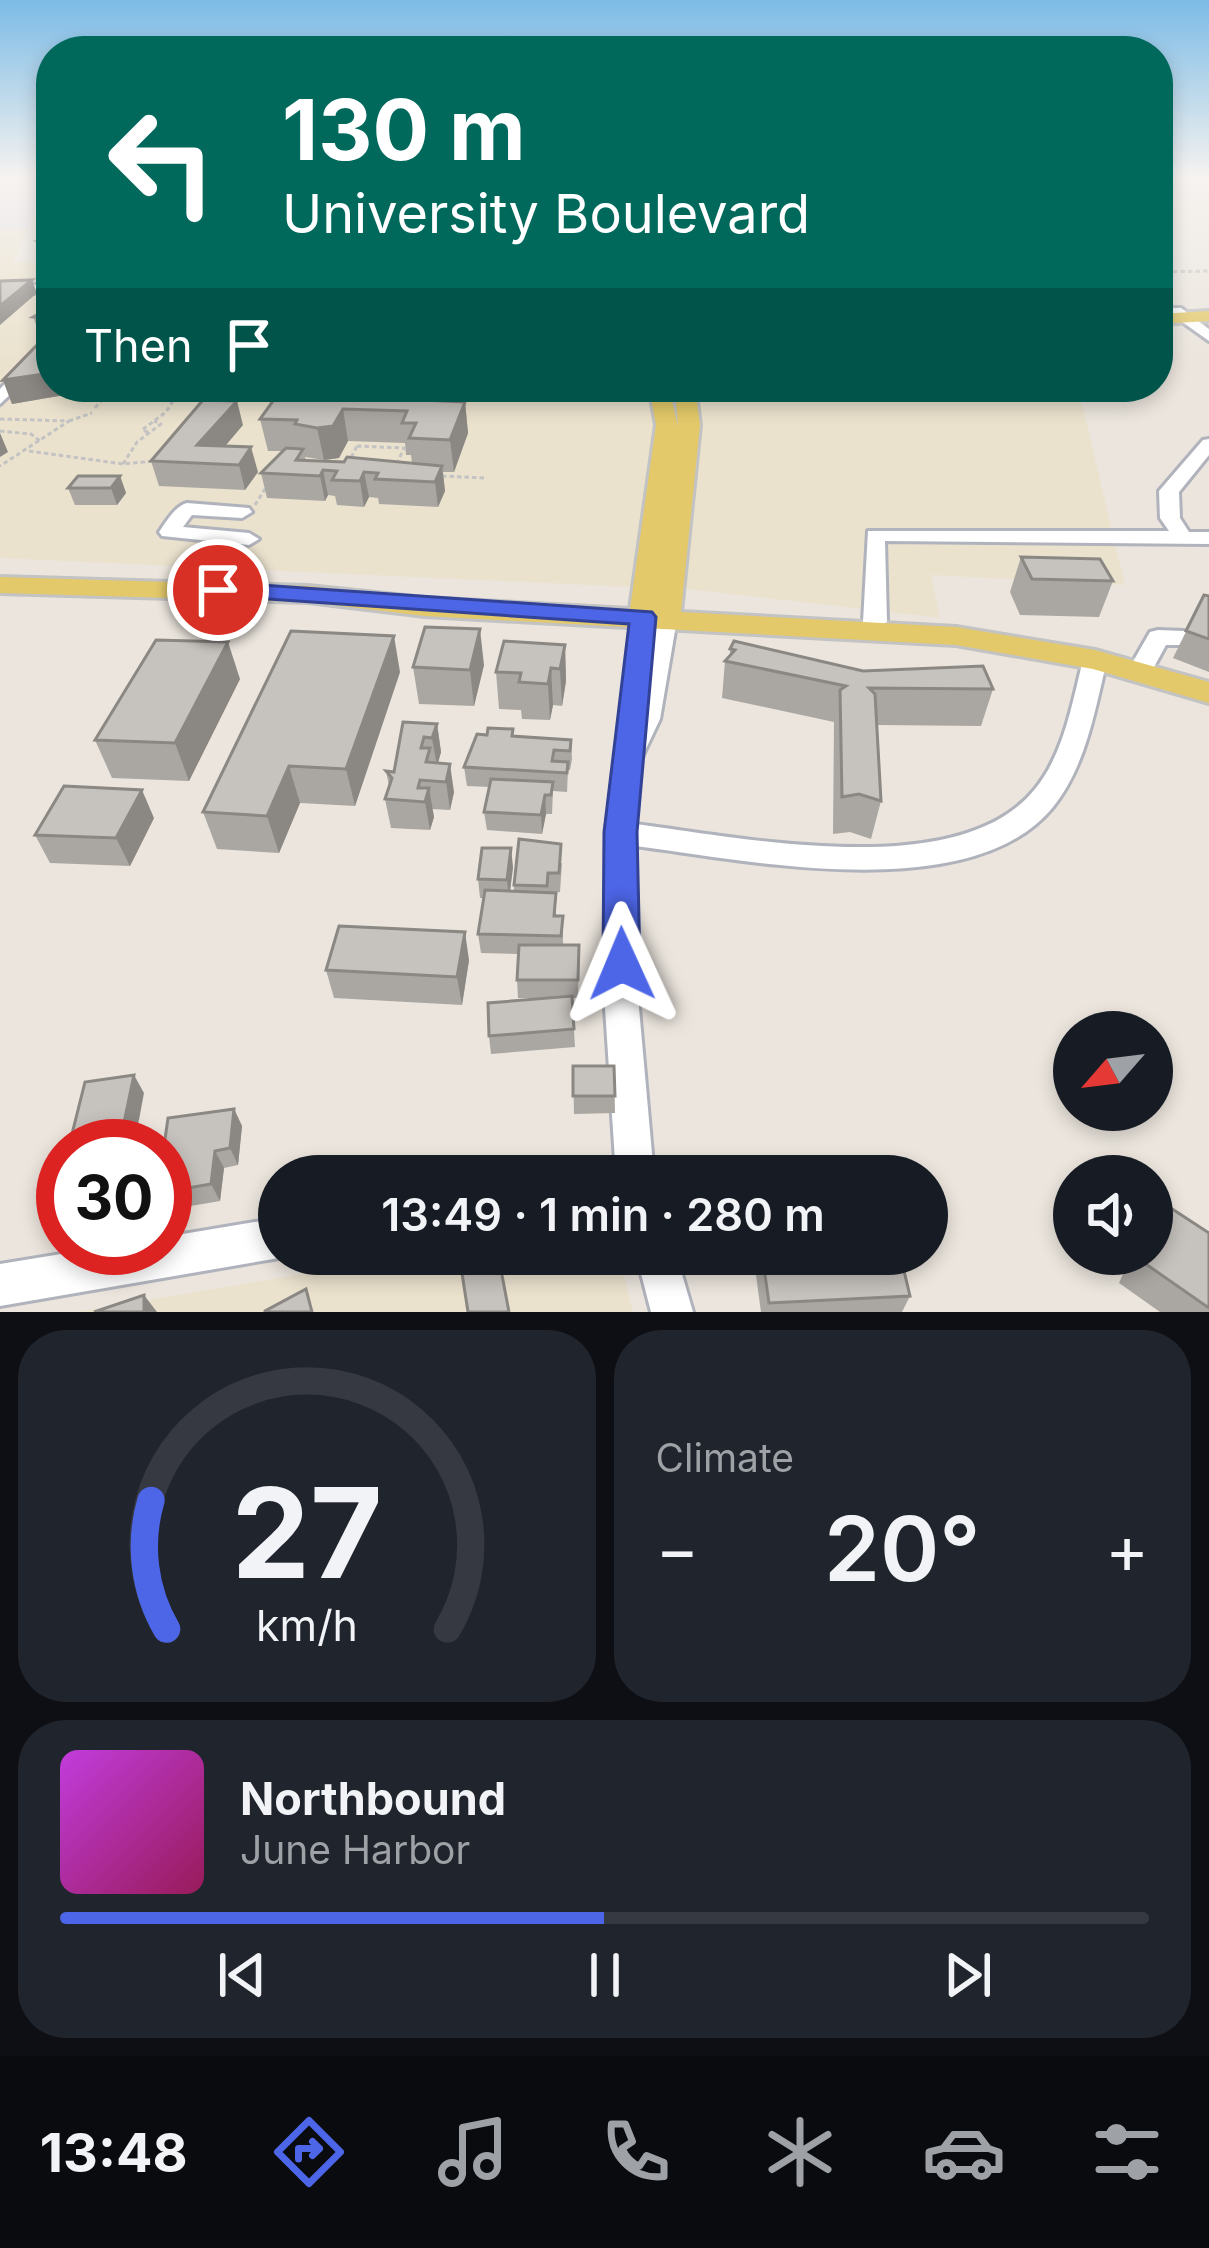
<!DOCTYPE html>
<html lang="en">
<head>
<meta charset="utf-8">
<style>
	:root { --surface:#171b24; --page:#20242c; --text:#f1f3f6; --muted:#9ea1a6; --line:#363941; --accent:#4d66e8 }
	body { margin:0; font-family:Inter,sans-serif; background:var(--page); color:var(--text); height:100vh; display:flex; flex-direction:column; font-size:45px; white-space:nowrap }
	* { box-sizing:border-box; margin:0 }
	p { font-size:39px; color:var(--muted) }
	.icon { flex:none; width:66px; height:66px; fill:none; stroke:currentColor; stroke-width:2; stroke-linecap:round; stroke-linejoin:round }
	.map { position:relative; height:1312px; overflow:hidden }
	.panel { display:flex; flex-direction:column; gap:18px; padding:18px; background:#0d0f14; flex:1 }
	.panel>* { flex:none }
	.guide { position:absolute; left:36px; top:36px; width:1137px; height:366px; border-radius:48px; box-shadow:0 6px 18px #0003; background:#00695c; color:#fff; overflow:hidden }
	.needle { width:78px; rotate:242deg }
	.tools { position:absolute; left:1053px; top:1011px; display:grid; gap:24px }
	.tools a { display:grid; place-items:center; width:120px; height:120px; border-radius:50%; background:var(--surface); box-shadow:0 6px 18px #0003; font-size:60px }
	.speed { position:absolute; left:36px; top:1119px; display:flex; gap:24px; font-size:60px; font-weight:700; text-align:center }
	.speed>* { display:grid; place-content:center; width:156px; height:156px; border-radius:50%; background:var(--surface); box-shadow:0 6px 18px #0003; line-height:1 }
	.speed .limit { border:18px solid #d22; background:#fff; color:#111 }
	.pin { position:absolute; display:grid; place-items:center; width:102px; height:102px; color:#fff; margin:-51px; border:6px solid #fff; border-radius:50%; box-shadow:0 3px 12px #0007 }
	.me { position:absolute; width:132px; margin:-66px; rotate:359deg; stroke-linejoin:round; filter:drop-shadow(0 0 9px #0008) }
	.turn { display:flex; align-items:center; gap:42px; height:252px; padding:0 48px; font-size:54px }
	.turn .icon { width:156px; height:156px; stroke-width:2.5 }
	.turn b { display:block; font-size:84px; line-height:102px }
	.then { display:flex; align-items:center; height:114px; padding:0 48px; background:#0003; gap:24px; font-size:45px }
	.big { font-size:90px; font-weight:600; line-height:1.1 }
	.panel .tile { flex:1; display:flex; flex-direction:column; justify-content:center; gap:18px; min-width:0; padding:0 42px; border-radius:48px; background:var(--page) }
	.panel .dial { align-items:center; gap:0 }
	.dial svg { height:312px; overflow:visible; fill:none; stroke:var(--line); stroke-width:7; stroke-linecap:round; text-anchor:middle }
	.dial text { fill:var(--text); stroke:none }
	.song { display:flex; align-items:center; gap:36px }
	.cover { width:144px; height:144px; border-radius:18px; background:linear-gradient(135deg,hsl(290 70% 55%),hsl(330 70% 35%)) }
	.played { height:12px; border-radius:6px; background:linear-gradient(90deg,var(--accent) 50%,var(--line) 50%) }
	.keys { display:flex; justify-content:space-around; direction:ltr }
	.heat { display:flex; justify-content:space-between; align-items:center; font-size:66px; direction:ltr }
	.panel .tiles { flex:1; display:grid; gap:18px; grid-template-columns:1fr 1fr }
	.tile:last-child { grid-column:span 2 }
	.trip { position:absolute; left:258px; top:1155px; width:690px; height:120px; border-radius:60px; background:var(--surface); box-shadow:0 6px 18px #0003; font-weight:600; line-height:120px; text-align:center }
	.dock { display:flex; height:192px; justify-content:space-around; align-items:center; background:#090b0e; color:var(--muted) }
	.dock .icon { width:84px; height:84px }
	.dock .on { color:var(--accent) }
	.dock b { font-size:54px; color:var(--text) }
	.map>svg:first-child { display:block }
	.industrial { fill:#dfdde4 }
	.education { fill:#ebe2ce }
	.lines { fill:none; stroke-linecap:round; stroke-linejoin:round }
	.minor-casing { stroke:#b1b3bc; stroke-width:6 }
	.major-casing { stroke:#c3c3c3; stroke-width:6 }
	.path { stroke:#c3c3c3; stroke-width:3; stroke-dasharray:4.5 3; stroke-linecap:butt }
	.minor { fill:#fff; fill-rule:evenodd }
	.major { fill:#e3c96a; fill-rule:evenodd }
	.wall { fill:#aaa7a3; fill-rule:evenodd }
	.shaded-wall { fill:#8b8884 }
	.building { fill:#c6c2bd; stroke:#8b8884; stroke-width:3 }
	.route { fill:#4d66e8; stroke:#324297; stroke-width:3 }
</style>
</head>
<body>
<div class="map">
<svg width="1209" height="1312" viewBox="0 0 1209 1312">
	<rect width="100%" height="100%" fill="#ebe5dd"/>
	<polygon class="industrial" points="0,180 47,180 27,229 0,229"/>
	<g class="education">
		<polygon points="0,229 27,229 13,262 51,264 51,387 1078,387 1125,585 931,575 940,618 696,590 0,558"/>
		<polygon points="419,1254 619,1254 633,1312 77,1312"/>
	</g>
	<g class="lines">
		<g class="minor-casing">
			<g id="minor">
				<polygon points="51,284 51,292 0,295 0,287"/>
				<polygon points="1171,308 1181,308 1209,329 1209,341 1171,314"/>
				<polygon points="51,360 51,370 32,374 0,404 0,389 21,367"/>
				<polygon points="1209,439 1209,455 1179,492 1180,518 1189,532 1209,532 1209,544 885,541 887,622 875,629 863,622 868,531 1169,531 1160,518 1159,491 1203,440"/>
				<path d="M187,503L249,508L252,512L242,518L192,515L183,527L249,533L259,539L249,545L162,536L159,532C166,522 175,506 187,503Z"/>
				<path d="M643,611L651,613L654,620L658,614L666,612L677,619L660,719L641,759L635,824C740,837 959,884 1035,789C1064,754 1072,703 1083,660L1095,652L1107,660C1095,710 1086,766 1053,807C971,908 746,860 635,846L639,1008L654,1176H616L605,1008L606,833L632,618Z"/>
				<polygon points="1158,630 1184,631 1196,638 1184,645 1166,645 1148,678 1130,678 1127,672 1150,632"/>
				<polygon points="279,1218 279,1254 289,1254 279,1258 0,1306 0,1264 98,1248 165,1248 165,1237"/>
				<polygon points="636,1254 676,1254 693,1312 651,1312"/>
			</g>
		</g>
		<g class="major-casing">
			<g id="major">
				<polygon points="1209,311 1209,321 1158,324 1158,314"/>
				<polygon points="649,387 669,387 678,427 675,387 695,387 700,425 681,612 956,627 1095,650 1209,682 1209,703 1093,669 956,645 425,616 308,602 0,593 0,577 308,586 425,598 630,609 656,425"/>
			</g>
		</g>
		<g class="path">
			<polyline points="1158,272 1209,271"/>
			<polyline points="172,387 191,387"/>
			<polyline points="95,408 113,387"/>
			<polyline points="0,419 69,421 0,466"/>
			<polyline points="69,421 92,413"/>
			<polyline points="0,431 31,434 40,441"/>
			<polyline points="148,432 142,430 166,412 179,391"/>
			<polygon points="357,446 404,448 392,474 343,473"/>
			<polyline points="29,451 123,464 154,461"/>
			<polyline points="123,464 137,442 161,424 154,421"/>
			<polyline points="442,476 485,478"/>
			<polyline points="255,505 268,484"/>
		</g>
		<use href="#minor" class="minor"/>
		<use href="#major" class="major"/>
	</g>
	<g class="wall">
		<polygon points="51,237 51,258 41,254 37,241"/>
		<polygon points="51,307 51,387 76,393 12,404 3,380 44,346 33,317"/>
		<path d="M430,400L465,402L468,433L454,472H443L445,491L438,507L379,504L378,498L369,497L364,507L337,505L335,496L328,495L325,501L267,498L261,473L282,451H268L260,419ZM348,441L405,443L406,455H411L412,463L306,460L305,457L324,460L339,458Z"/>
		<polygon points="243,425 224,446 258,472 245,490 159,486 151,461"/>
		<polygon points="120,476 126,493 117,505 75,505 68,488"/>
		<polygon points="1021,557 1113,581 1099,617 1020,615 1010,592"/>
		<polygon points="1204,595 1209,596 1209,672 1173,658"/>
		<polygon points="565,645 566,681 562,706 553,705 550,720 522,719 521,710 499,709 496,672"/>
		<polygon points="730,649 863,671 993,689 981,726 877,725 881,801 871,839 850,832 833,834 834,722 722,698 725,661 730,656"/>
		<polygon points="484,665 474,706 419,704 413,667"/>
		<polygon points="400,672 355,806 300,803 279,853 217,849 203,812"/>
		<polygon points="240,679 189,781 112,778 95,740"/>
		<polygon points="437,724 441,752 438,763 454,792 450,810 432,809 434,817 430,830 391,828 385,799 389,786 386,771 394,772"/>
		<polygon points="513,729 514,736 571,740 572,759 570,770 568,770 567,792 553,791 552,814 546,814 542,834 487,830 484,812 489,787 467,786 464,767 487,735"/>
		<polygon points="154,818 130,866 50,863 35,835"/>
		<polygon points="562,863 560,892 549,893 557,916 563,916 563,945 579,945 578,998 572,998 575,1047 491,1054 489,1036 546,998 518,998 517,980 518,954 481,953 478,934 484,898 480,898 478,879 513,867 510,891 514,892 514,885"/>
		<polygon points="469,960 462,1005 334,998 326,970"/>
		<polygon points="573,1066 614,1066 615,1113 574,1114"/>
		<polygon points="234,1109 242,1126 238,1165 224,1168 220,1201 167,1210 165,1207 165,1192"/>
		<polygon points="1163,1203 1209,1233 1209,1312 1160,1312 1119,1283 1124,1272 1099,1254 1152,1254 1156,1211"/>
		<polygon points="758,1254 900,1254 910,1296 902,1312 761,1312 755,1268"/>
	</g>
	<g class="shaded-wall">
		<polygon points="51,229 51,235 44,236 41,230"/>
		<polygon points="32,280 37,293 0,325 0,306"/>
		<polygon points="51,373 51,387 81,387 76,393 12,404 3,380"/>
		<polygon points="237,401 243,425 210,464 197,445"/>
		<polygon points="465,402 468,433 454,472 450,440"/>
		<polygon points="343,409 348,441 339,458 324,460 317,428"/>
		<polygon points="0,433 8,452 0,457"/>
		<polygon points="251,447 258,472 245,490 239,465"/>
		<polygon points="442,466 445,491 438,507 435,482"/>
		<polygon points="323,470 328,495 325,501 320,476"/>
		<polygon points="364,472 369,497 364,507 360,481"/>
		<polygon points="120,476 126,493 117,505 111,488"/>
		<polygon points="480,629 484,665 474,706 470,670"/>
		<polygon points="394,636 400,672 355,806 346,769"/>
		<polygon points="228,642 240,679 189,781 175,743"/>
		<polygon points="565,645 566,681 562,706 560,669"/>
		<polygon points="551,668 553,705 550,720 548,684"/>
		<polygon points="437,724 441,752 437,766 432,738"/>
		<polygon points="450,764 454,792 450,810 446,782"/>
		<polygon points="289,766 300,803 279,853 267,816"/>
		<polygon points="429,788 434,817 430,830 425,802"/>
		<polygon points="142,790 154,818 130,866 116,838"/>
		<polygon points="545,795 546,814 542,834 541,815"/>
		<polygon points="511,848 513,867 509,899 507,880"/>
		<polygon points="465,932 469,960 462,1005 457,977"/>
		<polygon points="134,1075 144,1093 134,1146 119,1146"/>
		<polygon points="234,1109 242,1126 238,1165 230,1148"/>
		<polygon points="215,1151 224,1168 220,1201 211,1184"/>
		<polygon points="144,1295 157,1312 144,1312"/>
	</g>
	<g class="building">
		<polygon points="51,211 51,229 41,230"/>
		<polygon points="51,237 51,244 46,245 37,241"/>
		<polygon points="32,280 0,306 0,281"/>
		<polygon points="51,307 51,319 33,317"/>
		<polygon points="36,346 51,346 51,373 3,380"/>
		<polygon points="283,387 428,389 423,400 465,402 450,440 409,438 416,423 402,423 407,411 343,409 333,426 317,428 295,424 297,420 260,419"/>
		<polygon points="203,400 237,401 197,445 251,447 239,465 151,461"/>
		<polygon points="286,448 303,449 296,460 344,462 347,457 442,466 435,482 375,479 378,473 364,472 360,481 332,480 337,471 323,470 320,476 261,473"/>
		<polygon points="78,476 120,476 111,488 68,488"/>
		<polygon points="1021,557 1100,559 1113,581 1032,579"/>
		<polygon points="1204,595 1209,596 1209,639 1186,631"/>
		<polygon points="425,627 480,629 470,670 413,667"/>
		<polygon points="291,631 394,636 346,769 289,766 267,816 203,812"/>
		<polygon points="156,640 228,642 175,743 95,740"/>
		<polygon points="504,641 565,645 560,669 551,668 548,684 519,682 521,673 496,672"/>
		<polygon points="734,641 863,671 983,666 993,689 869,688 875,694 881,801 859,794 842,797 840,690 846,686 725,661 735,650 730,649"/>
		<polygon points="403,722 437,724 432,738 424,737 421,748 430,748 426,762 450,764 446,782 420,780 418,788 429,788 425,802 385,799 392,778 386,771 394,772"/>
		<polygon points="488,728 513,729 512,736 571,740 570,751 554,750 552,761 568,762 567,773 464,767 477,734 487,735"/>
		<polygon points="491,779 553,782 551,795 545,795 541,815 484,812"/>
		<polygon points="64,786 142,790 116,838 35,835"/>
		<polygon points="519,839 561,844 559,873 548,873 547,886 514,885"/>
		<polygon points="482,848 511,848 507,880 478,879"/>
		<polygon points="485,890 556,893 554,916 563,916 561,936 478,934"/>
		<polygon points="339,926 465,932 457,977 326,970"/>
		<polygon points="519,945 579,945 578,980 517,980"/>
		<polygon points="572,996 574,1029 489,1036 488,1003"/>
		<polygon points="573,1066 614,1066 615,1096 573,1096"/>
		<polygon points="134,1075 119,1146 69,1146 85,1082"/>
		<polygon points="234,1109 230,1148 215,1151 211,1184 165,1192 164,1146 168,1118"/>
		<polygon points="1163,1203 1209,1233 1209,1308 1140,1260 1142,1254 1152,1254 1152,1208 1159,1212"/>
		<polygon points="459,1254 498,1254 509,1312 468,1312"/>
		<polygon points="762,1254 900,1254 910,1296 769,1303"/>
		<polygon points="306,1289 312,1312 265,1312 265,1311"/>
		<polygon points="144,1295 144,1312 94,1312"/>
	</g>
	<linearGradient id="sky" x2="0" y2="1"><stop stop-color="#7cbbe6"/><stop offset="0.49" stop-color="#f6f3f0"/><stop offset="1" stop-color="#f6f3f0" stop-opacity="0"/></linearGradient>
	<rect width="1209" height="362" fill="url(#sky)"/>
	<polygon class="route" points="218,582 652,612 656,617 637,832 640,964 635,975 622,980 609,975 603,964 604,832 629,624 209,595 205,590"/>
</svg>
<div class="tools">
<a><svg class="needle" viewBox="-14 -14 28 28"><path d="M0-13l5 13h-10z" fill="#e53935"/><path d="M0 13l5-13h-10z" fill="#9ea1a6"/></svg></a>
<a><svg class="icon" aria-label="sound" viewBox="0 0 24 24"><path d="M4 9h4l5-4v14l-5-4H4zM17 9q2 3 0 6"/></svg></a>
</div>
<div class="speed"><div class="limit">30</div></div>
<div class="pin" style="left:218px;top:590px;background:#d93025"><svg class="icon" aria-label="arrive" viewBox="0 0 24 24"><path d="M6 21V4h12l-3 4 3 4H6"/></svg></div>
<svg class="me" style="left:622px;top:964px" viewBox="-20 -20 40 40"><path d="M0-17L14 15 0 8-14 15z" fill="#4d66e8" stroke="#fff" stroke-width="4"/></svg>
<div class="trip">13:49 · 1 min · 280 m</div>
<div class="guide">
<div class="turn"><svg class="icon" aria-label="left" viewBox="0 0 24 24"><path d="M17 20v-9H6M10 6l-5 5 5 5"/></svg><div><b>130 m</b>University Boulevard</div></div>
<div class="then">Then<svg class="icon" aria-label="arrive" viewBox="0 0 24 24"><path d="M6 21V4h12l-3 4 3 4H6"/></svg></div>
</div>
</div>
<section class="panel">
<div class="tiles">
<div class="tile dial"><svg viewBox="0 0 100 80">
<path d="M14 69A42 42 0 1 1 86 69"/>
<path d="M14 69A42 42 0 0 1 10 36" stroke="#4d66e8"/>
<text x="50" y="56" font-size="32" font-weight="700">27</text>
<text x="50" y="72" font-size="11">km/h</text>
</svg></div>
<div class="tile"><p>Climate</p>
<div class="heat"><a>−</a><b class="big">20°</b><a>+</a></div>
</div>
<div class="tile">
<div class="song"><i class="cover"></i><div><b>Northbound</b><p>June Harbor</p></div></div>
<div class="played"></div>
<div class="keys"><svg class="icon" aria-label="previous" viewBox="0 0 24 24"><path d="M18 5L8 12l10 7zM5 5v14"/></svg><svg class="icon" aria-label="pause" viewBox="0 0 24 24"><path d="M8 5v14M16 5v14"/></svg><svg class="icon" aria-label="next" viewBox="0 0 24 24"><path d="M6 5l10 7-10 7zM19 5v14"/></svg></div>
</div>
</div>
</section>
<nav class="dock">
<b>13:48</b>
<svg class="icon on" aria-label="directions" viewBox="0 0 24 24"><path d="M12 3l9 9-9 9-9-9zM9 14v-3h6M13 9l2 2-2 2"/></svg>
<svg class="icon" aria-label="music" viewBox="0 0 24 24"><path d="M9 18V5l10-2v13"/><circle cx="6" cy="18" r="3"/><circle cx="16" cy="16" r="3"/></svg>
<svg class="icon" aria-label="phone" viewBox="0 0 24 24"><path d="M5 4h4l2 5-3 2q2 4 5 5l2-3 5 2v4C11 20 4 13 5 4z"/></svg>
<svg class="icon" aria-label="climate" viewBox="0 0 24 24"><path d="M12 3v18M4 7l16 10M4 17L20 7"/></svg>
<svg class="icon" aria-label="car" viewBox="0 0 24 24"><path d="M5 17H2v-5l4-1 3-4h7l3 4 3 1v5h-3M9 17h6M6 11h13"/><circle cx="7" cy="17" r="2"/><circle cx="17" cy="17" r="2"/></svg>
<svg class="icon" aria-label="filters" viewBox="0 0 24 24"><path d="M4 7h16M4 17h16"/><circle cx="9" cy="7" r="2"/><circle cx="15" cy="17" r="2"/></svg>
</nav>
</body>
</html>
